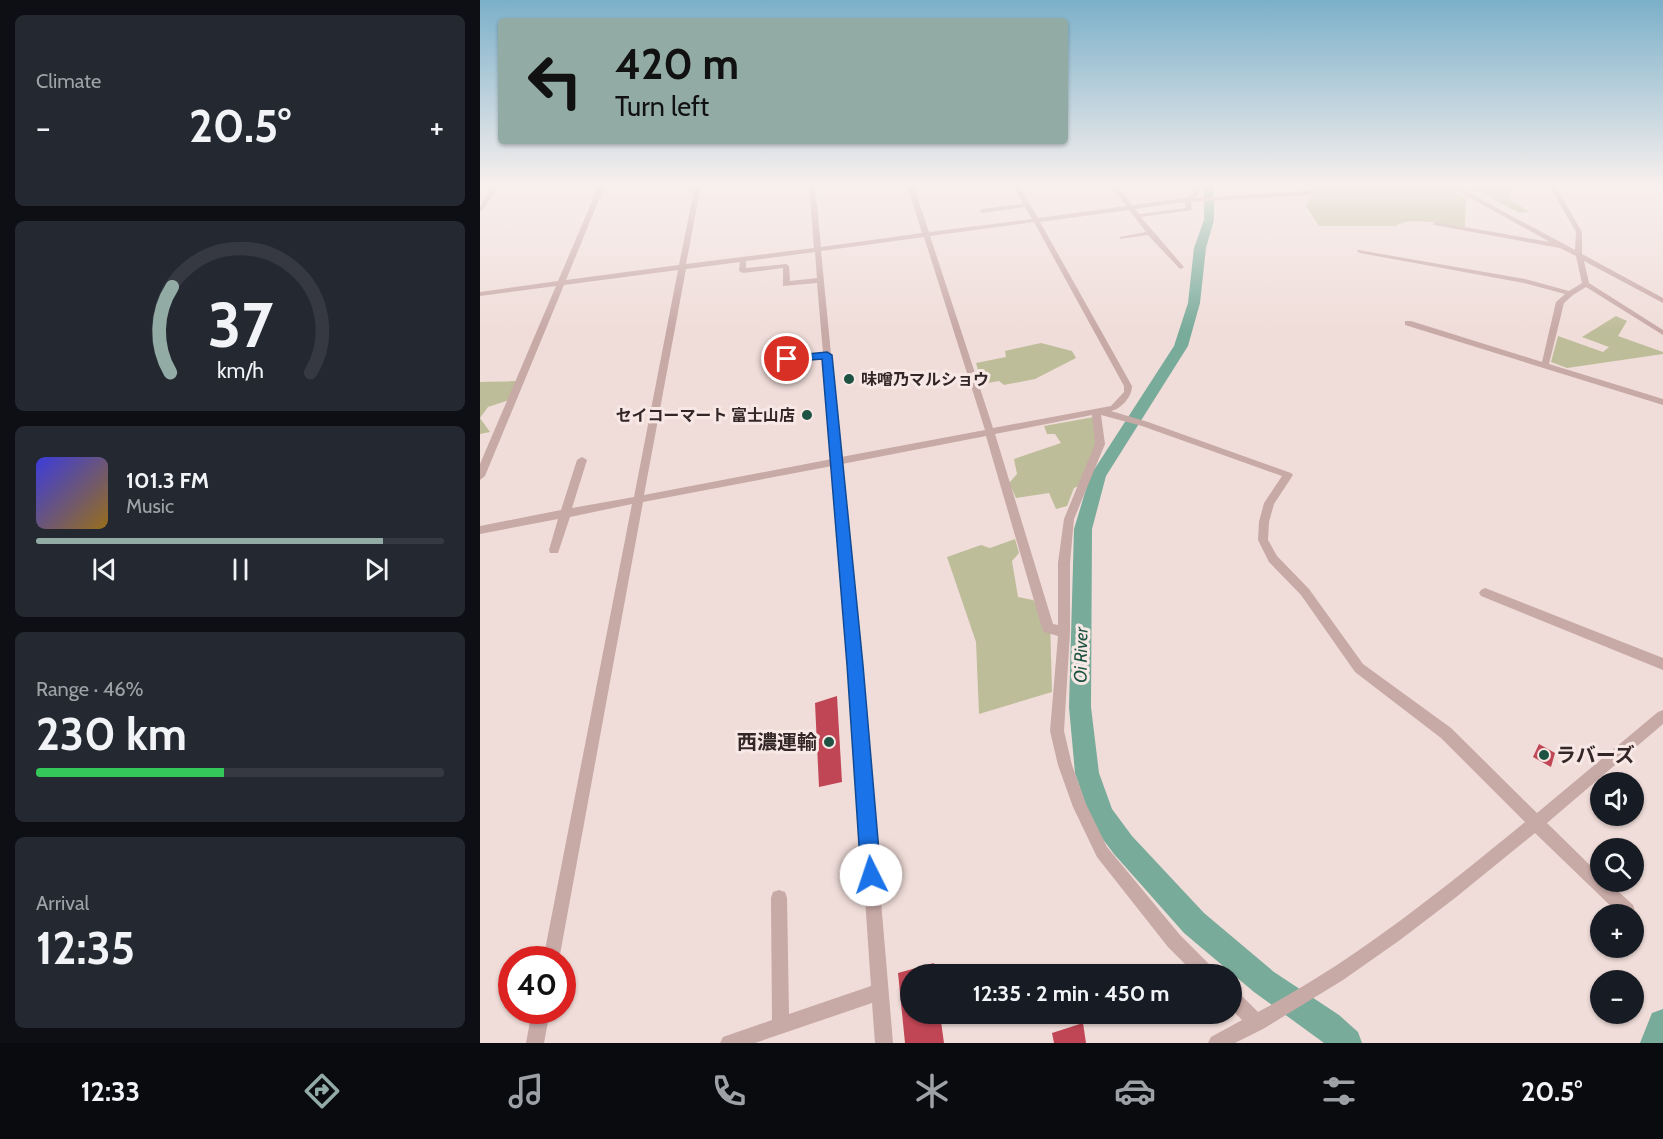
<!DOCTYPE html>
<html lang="en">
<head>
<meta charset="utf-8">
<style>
	:root { --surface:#171b24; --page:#242831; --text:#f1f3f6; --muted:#9ea1a6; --line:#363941; --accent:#92aba5 }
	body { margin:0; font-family:Cabin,"Noto Sans JP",sans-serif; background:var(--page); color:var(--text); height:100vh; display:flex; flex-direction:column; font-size:22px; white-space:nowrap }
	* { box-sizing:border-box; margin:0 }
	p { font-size:20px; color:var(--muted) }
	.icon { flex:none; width:33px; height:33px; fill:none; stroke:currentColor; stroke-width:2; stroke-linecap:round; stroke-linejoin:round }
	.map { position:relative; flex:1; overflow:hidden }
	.side { display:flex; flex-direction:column; gap:15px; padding:15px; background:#0d0f14; width:480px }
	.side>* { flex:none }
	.top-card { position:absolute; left:18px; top:18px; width:570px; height:126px; border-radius:6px; box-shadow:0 2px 4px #0004; background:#92aba5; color:#111; overflow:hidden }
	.tools { position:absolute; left:1110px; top:772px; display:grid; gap:12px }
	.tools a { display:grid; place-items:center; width:54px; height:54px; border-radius:50%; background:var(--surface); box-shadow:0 2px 4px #0004; font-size:30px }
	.speed { position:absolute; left:18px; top:946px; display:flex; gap:12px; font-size:30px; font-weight:700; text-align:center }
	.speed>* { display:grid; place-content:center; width:78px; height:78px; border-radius:50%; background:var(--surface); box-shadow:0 2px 4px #0004; line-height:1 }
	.speed .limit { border:9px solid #d22; background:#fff; color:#111 }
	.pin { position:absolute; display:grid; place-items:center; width:51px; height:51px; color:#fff; margin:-26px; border:3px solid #fff; border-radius:50%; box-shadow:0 2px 6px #0007 }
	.me { position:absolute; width:66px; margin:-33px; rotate:356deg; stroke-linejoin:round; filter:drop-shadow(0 0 4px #0008) }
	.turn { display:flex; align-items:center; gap:21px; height:126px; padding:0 18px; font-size:27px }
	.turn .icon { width:78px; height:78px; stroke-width:2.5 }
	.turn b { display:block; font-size:42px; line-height:51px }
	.big { font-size:45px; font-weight:700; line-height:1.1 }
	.side .tile { flex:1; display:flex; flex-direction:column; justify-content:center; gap:9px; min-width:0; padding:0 21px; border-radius:9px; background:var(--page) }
	.side .dial { align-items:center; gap:0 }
	.dial svg { height:156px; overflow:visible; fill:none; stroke:var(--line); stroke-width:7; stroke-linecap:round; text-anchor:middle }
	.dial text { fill:var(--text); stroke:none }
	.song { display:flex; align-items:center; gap:18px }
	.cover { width:72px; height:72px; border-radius:9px; background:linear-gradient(135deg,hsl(240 70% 55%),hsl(40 70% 35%)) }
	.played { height:6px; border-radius:3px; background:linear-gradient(90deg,var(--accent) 85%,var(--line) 85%) }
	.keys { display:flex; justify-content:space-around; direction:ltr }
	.heat { display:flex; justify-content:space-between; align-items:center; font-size:33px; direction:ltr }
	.charge { height:9px; border-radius:4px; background:linear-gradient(90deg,#34c759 46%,var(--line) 0) }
	.trip { position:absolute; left:420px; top:964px; width:342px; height:60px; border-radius:30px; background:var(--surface); box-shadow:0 2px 4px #0004; font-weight:700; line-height:60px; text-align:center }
	.tabs { display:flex; height:96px; justify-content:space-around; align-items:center; background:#090b0e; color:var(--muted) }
	.tabs .icon { width:42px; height:42px }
	.tabs .active { color:var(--accent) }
	.tabs b { font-size:27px; color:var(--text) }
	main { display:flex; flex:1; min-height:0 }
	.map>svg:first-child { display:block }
	.green { fill:#bebd9a }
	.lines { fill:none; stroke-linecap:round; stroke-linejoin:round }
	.river { fill:#79ab9b; fill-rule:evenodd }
	.building { fill:#c04655 }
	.minor { fill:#c7a9a6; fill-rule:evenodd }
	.route { fill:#1a73e8; stroke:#114b97; stroke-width:1.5 }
	.poi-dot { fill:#1e5343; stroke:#f8e8e5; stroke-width:2 }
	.labels { text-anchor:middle; stroke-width:6; stroke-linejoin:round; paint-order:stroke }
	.poi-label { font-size:16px; font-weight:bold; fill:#332627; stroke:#f8e8e5; text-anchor:start }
	.water-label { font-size:18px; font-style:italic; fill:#1e5343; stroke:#f8e8e5 }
	.near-poi-label { font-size:20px; font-weight:bold; fill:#332627; stroke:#f8e8e5; text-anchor:end }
</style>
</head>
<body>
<main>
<section class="side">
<div class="tile"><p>Climate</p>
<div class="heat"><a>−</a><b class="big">20.5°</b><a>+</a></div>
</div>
<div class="tile dial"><svg viewBox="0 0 100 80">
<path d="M14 69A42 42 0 1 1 86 69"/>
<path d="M14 69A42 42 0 0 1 15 25" stroke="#92aba5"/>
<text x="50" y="56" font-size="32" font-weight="700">37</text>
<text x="50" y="72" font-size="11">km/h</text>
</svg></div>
<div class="tile">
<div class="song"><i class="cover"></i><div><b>101.3 FM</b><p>Music</p></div></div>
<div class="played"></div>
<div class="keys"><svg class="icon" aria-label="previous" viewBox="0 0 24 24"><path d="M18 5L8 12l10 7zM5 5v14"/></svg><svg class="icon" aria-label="pause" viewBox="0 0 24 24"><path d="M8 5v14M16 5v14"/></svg><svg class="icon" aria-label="next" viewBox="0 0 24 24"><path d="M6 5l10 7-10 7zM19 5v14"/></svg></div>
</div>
<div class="tile"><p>Range · 46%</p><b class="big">230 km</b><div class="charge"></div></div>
<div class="tile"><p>Arrival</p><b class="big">12:35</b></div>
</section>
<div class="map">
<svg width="1183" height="1043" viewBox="0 0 1183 1043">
	<rect width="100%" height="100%" fill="#f0ddd9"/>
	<g class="green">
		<path d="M906,185H960L986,199L985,227C969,225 929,216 916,226H839L826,206L834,191Z"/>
		<polygon points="986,185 1028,185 1031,201 1050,212 1039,213"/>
		<polygon points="1136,316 1147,321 1138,336 1183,352 1183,354 1087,368 1071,362 1078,336 1123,352 1129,347 1102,337"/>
		<polygon points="561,343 592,351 596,358 555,379 524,385 519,381 502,384 496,363 526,357 525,351"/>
		<polygon points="36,381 29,400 8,407 0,418 10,432 0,434 0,382"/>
		<polygon points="614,417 617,443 601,485 594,488 587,506 576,509 569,493 536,498 529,483 537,474 534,459 581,443 575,434 567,434 564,426"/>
		<polygon points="535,539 539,553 532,561 538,597 553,600 570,618 572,692 499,714 496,642 467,557 501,545 510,548"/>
	</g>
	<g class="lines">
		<g class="river">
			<polygon points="724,185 734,185 734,220 726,248 720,303 708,346 626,476 612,529 611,707 619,773 632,809 652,836 724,913 794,972 859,1015 878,1032 882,1043 844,1043 774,992 704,933 634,854 613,826 595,773 589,707 594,529 610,476 694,346 708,303 714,248 724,220"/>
			<polygon points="1183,1009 1183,1043 1160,1043 1172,1013"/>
		</g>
	</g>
	<g class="building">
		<polygon points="357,696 362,782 339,787 335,703"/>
		<polygon points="1059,744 1075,753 1071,767 1053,757"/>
		<polygon points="454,963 456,975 430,975 430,1014 460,1014 464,1043 425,1043 418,973"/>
		<polygon points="603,1023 606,1043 574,1043 572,1033"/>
	</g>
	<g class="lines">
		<g class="minor">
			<polygon points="14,185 20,185 2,211 0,212 0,206"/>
			<path d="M119,185H125L86,280L199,265L215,185H221L206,264L334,248L329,185H335L341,247L442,233L427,185H433L449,232L552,219L545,207L502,213L499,211L502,209L543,204L533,185H539L558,218L646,206L630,185H636L652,205L706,198L712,195L716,185H722L716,198L828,191L840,185H899L896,187L841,189L829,195L711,202L712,210L661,217L703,266L704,267L701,269L699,268L668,235L640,239V237L666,232L649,210L560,222L652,386C652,397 641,409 631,411L668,422L811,473L813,475L794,504L789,522L788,540L797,556L829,589L883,664L971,728L1057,813L1178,712L1183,710V724L1067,823L1120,875V882H1128L1153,905L1155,911L1153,915H1140L1055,833L975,898L920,940L863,980L783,1029L755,1043H728L731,1037L762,1020L752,1010V990L758,992L778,1012C874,961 961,891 1045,822L961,738L875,672L821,595L789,562L778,540L779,522L784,503L802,476L662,426L621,415L625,444L594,519L590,563V632L584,731L592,765L606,804L627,847L700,935L734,969L736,975H716L688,947L617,857L593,807L578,765L570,731L578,636L564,632L562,628L506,436L362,464L381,665L413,1043H395L392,1003L275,1043H240L243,1037L292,1020L291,898L293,892L299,890L305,892L307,898L309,1014L391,986L369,665L352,466L163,502L79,960H63L152,504L90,517L78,553H70L69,550L78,519L0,534V526L81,510L97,460L102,457L107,460L92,508L154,497L198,270L84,285L5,476L0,480V464L76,286L0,296V292L78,281ZM705,202L706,208L659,214L655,209ZM554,222L644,386V392L631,406L513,428L450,236ZM444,237L505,430L361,457L341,251ZM335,252L337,278L310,281L309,266L306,264L266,268V261ZM260,262L259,271L263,273L303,268V286L337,283L343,353L288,359L284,361L288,363L343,358L352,459L164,495L206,269ZM612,415L615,444L584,519L578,563V625L573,624L515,434Z"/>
			<polygon points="967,185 974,185 1095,250 1096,232 1069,185 1075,185 1102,232 1102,254 1183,298 1183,303 1104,261 1109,283 1183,330 1183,335 1106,287 1093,295 1084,303 1069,364 1183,399 1183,405 925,325 925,321 931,321 1062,362 1076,302 1085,294 1044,283 880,253 877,251 878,250 1045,279 1089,291 1102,283 1096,256 1080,248 954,225 953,224 956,222 1070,242"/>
			<polygon points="1005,588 1183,658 1183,670 1001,596 999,593 1001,590"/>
			<polygon points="52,1011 70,1011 64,1043 46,1043"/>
		</g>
	</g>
	<linearGradient id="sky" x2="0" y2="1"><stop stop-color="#7bb0c9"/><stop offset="0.56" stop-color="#f8f0ee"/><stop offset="1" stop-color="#f8f0ee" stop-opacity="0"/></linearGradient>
	<rect width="1183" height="331" fill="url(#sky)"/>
	<polygon class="route" points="347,352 352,355 383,665 401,875 398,882 391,885 384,882 381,875 367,665 342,359 307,362 302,359 307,356"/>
	<g class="poi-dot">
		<circle cx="369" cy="379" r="6"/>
		<circle cx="327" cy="415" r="6"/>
		<circle cx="349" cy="742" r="6"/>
		<circle cx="1064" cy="755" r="6"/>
	</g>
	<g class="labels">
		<g class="poi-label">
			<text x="381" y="385">味噌乃マルショウ</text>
			<text x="315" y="421" text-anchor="end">セイコーマート 富士山店</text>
		</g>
		<g class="water-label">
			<text transform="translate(601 655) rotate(-89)" y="6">Oi River</text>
		</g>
		<g class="near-poi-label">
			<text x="337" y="749">西濃運輸</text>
			<text x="1076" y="762" text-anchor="start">ラバーズ</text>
		</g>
	</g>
</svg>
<div class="tools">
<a><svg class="icon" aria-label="sound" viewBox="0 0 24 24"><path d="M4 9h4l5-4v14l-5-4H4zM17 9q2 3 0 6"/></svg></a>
<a><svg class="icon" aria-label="search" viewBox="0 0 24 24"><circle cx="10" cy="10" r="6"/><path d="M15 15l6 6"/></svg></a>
<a>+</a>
<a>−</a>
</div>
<div class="speed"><div class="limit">40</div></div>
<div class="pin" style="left:307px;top:359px;background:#d93025"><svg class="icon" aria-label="arrive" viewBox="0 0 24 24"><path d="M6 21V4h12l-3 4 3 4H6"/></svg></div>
<svg class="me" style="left:391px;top:875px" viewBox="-20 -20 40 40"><circle r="19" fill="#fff"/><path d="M0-13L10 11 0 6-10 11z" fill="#1a73e8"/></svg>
<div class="trip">12:35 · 2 min · 450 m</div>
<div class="top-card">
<div class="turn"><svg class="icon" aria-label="left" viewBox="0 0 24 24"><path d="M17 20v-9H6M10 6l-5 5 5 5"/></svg><div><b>420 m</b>Turn left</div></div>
</div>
</div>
</main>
<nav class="tabs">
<b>12:33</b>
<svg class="icon active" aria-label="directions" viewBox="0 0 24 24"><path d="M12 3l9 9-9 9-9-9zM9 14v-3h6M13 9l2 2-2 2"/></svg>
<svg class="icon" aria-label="music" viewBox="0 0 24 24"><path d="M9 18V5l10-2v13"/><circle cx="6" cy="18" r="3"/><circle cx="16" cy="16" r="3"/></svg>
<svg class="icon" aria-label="phone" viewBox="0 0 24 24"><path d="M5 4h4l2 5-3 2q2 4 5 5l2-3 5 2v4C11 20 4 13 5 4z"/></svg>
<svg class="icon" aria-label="climate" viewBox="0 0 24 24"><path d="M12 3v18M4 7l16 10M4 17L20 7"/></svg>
<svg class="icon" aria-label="car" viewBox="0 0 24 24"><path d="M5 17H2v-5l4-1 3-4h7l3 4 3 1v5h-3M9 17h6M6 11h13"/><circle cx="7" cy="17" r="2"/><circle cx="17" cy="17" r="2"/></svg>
<svg class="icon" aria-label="filters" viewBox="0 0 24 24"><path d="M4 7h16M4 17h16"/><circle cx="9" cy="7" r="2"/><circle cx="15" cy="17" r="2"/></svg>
<b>20.5°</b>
</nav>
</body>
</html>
